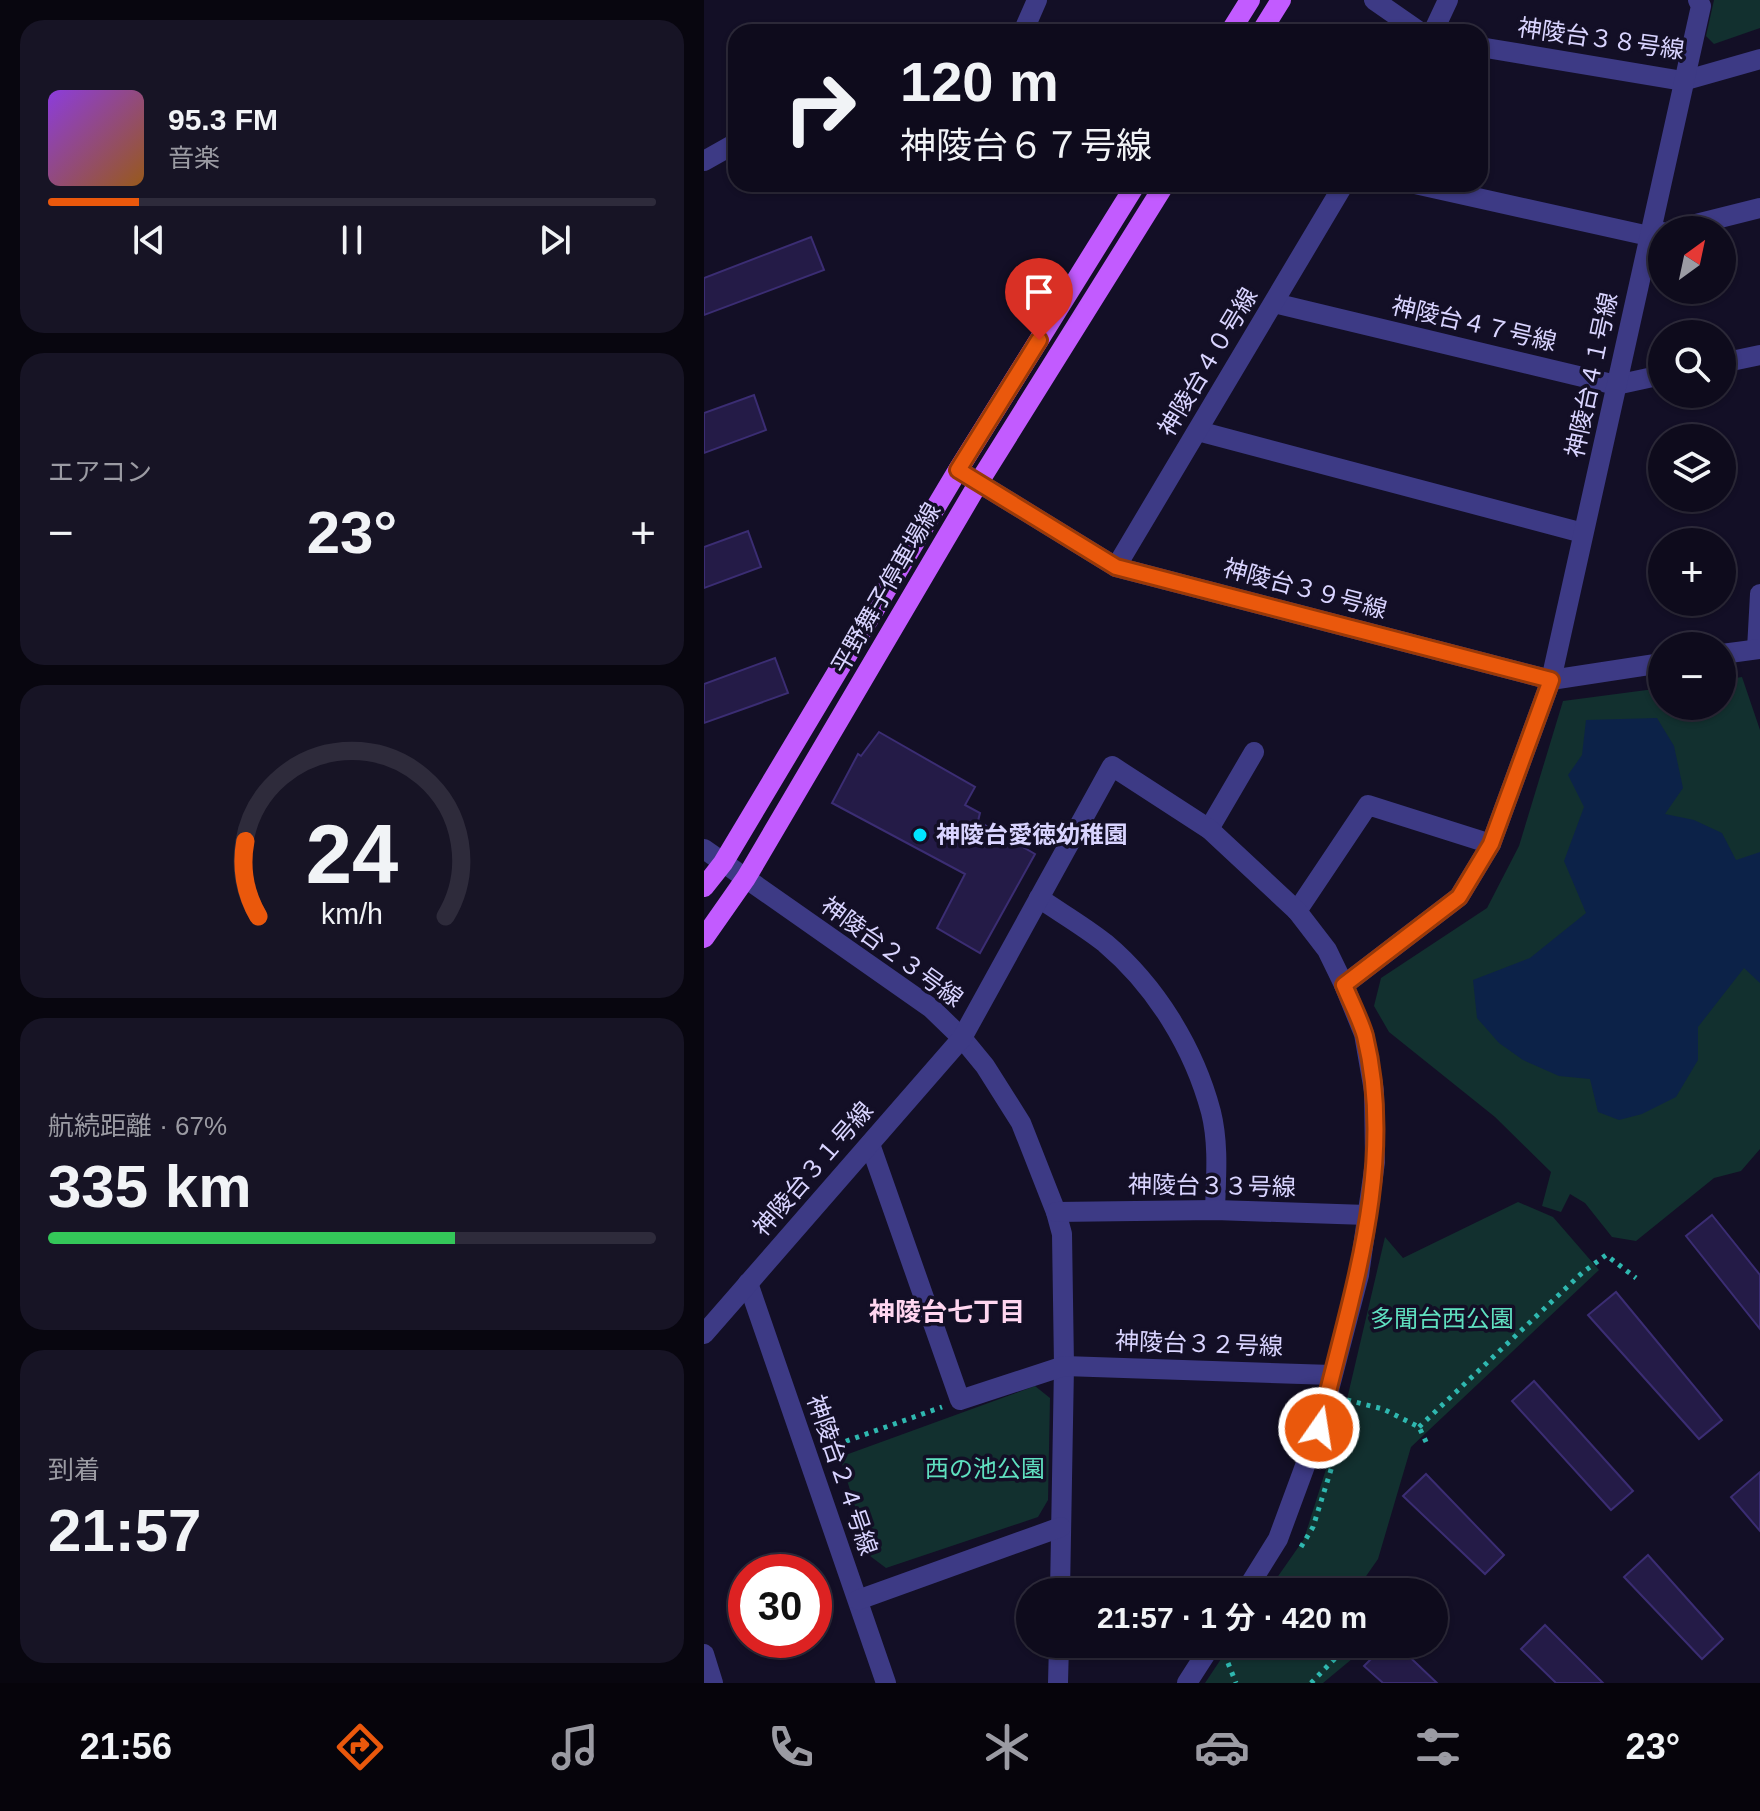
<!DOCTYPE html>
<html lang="ja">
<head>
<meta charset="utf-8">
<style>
	:root { --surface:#0e0b1c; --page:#171425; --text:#f1f3f6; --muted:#9b9ba3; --line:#2e2b3b; --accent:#ea580c }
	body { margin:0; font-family:Helvetica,"Noto Sans JP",sans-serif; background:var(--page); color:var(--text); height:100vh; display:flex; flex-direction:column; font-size:30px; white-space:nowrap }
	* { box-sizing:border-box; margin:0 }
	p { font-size:26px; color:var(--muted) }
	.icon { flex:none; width:44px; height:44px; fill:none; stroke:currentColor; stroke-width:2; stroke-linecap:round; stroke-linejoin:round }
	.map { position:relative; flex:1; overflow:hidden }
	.sheet { display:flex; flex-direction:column; gap:20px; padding:20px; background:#08060f; width:704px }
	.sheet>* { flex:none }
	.banner { position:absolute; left:24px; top:24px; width:760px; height:168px; border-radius:24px; box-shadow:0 2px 6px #0004,0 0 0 2px var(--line); background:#0e0b1c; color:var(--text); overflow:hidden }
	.needle { width:52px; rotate:33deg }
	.buttons { position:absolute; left:944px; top:216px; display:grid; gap:16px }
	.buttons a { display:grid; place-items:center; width:88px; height:88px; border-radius:50%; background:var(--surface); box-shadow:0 2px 6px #0004,0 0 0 2px var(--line); font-size:40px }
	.speed { position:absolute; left:24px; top:1554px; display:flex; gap:16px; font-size:40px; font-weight:700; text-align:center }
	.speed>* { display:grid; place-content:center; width:104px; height:104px; border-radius:50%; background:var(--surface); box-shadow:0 2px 6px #0004,0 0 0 2px var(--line); line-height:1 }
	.speed .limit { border:12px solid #d22; background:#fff; color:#111 }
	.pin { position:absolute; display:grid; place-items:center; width:68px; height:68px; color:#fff; margin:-82px -34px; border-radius:50% 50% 50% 0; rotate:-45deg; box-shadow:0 0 8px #0007 }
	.pin .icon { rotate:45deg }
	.me { position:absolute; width:88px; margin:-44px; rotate:13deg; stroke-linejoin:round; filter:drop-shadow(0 0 6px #0008) }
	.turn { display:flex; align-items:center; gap:28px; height:168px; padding:0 40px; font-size:36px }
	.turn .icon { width:104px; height:104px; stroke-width:2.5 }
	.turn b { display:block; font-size:56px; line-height:68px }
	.big { font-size:60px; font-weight:700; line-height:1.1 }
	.sheet .tile { flex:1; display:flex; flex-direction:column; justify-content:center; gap:12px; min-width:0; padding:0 28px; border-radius:24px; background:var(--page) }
	.sheet .dial { align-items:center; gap:0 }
	.dial svg { height:208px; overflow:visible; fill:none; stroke:var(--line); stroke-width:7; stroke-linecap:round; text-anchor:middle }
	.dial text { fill:var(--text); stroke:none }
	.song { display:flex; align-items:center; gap:24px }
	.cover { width:96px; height:96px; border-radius:12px; background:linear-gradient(135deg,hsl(270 70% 55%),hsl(30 70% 35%)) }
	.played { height:8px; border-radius:4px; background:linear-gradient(90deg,var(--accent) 15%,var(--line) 15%) }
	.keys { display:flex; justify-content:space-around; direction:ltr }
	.heat { display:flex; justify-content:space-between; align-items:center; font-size:44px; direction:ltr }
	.charge { height:12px; border-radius:6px; background:linear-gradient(90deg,#34c759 67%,var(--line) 0) }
	.trip { position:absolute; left:312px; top:1578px; width:432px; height:80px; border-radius:40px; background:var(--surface); box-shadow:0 2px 6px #0004,0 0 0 2px var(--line); font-weight:700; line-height:80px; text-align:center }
	.tab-bar { display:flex; height:128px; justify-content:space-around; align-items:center; background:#06040b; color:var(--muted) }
	.tab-bar .icon { width:56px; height:56px }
	.tab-bar .active { color:var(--accent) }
	.tab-bar b { font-size:36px; color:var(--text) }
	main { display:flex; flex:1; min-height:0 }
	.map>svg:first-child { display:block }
	.green { fill:#12302f }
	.water { fill:#0c2248 }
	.building { fill:#241b47; stroke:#3b2d73; stroke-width:2 }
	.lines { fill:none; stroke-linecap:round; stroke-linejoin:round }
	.path { stroke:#2fb8b0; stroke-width:5; stroke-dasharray:4 6; stroke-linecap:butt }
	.minor { stroke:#3d3a85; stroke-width:20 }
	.major { stroke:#c25bff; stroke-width:20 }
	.route-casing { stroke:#983908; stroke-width:20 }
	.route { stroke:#ea580c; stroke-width:14 }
	.poi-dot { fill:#00e5ff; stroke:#130f26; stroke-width:3 }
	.labels { text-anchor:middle; stroke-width:7; stroke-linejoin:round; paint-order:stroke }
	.street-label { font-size:24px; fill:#d9d4ff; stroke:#130f26 }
	.poi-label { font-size:24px; font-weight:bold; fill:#d9d4ff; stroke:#130f26; text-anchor:start }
	.park-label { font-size:24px; fill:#5fe0c0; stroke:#130f26 }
	.neighbourhood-label { font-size:26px; font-weight:bold; fill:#ffd6f0; stroke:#130f26 }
</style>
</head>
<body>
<main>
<section class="sheet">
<div class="tile">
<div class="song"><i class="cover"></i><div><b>95.3 FM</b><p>音楽</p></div></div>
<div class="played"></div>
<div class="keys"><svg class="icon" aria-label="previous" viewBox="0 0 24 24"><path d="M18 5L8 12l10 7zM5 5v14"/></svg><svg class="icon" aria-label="pause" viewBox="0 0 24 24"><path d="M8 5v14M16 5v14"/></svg><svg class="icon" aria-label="next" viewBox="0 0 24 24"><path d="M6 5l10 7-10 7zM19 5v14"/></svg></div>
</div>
<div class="tile"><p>エアコン</p>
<div class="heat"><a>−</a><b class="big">23°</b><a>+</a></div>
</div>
<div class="tile dial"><svg viewBox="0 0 100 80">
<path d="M14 69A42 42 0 1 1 86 69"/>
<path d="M14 69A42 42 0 0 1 9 40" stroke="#ea580c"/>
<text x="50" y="56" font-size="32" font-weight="700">24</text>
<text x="50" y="72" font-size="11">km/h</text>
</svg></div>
<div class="tile"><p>航続距離 · 67%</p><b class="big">335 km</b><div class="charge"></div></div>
<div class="tile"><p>到着</p><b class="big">21:57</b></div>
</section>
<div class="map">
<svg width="1056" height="1683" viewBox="0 0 1056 1683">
	<rect width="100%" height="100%" fill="#130f26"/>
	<g class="green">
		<polygon points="1010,0 1056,0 1056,28 1010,44 1002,36"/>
		<polygon points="1038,677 1056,730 1056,1149 1037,1171 1010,1178 932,1241 908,1237 881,1203 866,1194 857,1212 838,1206 847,1172 791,1117 685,1032 670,1006 677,978 783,908 815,846 859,701 958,688 958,706 1018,706 1018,680"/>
		<polygon points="814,1202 849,1217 895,1270 707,1447 674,1559 651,1592 563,1592 600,1539 640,1412 681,1237 699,1258"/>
		<polygon points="331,1386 346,1398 344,1500 334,1517 182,1568 166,1556 136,1457"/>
		<polygon points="527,1644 666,1644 619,1683 501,1683"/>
	</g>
	<polygon class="water" points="953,718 970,746 979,788 961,814 990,820 1018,833 1032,860 1056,852 1056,983 1040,968 994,1027 994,1060 972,1097 938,1114 915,1120 894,1112 886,1079 855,1076 819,1060 795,1043 773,1018 769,980 826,958 882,913 860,861 880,807 864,775 878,755 882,720"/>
	<g class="building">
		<polygon points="107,237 120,270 0,315 0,278"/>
		<polygon points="50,395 62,430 0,453 0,413"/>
		<polygon points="44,531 57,567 0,588 0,547"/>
		<polygon points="71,658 84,693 0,723 0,684"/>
		<polygon points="175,732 271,787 261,805 276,813 274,821 331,854 276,953 233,928 261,874 128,803 154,754 157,756"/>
		<polygon points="1008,1215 1056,1275 1056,1329 982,1236"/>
		<polygon points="912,1292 1018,1420 995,1439 884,1315"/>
		<polygon points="830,1381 929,1491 907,1510 808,1401"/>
		<polygon points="1056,1472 1056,1531 1027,1497"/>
		<polygon points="722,1474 800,1555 781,1574 699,1496"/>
		<polygon points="944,1555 1019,1639 998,1659 920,1577"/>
		<polygon points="841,1625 899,1683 852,1683 817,1649"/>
		<polygon points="682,1644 692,1644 733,1683 679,1683 660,1666"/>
	</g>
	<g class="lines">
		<g class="path">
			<polyline points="643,1400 679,1409 715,1427 724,1446"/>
			<polyline points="715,1427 878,1273 902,1255 932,1278"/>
			<polyline points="123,1448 238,1407"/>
			<polyline points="597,1547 609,1527 630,1460"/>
			<polyline points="524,1663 532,1683"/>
			<polyline points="607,1683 645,1644"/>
		</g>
		<g class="minor">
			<polyline points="670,0 716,32"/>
			<polyline points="319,32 333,0"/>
			<polyline points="729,32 744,0"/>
			<polyline points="776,47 979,81 1056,59"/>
			<polyline points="0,161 32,143"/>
			<polyline points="711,184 945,236 958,232"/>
			<polyline points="968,230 1056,208"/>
			<polyline points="570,303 912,385 958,375"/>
			<polyline points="1018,363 1056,355"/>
			<polyline points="494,431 879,533"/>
			<polyline points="254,470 412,567 847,680 958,663"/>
			<polyline points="412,567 640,184"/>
			<polyline points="1053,649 1056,594"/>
			<polyline points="1018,654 1056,649"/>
			<polyline points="505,829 550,752"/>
			<polyline points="0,849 227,1008 258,1038 281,1066 317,1123 352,1212 358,1234 360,1366 356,1592"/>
			<path d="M335,898C357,913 381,927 401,943C452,986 490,1048 507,1112C515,1144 512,1178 511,1210"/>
			<polyline points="593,911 664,805 787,844"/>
			<polyline points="640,985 755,897 787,844 847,680 997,6 994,0"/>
			<polyline points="166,1144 256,1400 360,1366 628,1375"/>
			<polyline points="352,1212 511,1210 663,1215"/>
			<polyline points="44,1283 182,1683"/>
			<polyline points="0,1334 258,1038 408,766 505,829 593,911 623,950 640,985 660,1034 670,1091 671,1162 655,1275 615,1428 574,1539 541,1592"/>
			<polyline points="154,1600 357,1527"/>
			<polyline points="0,1654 9,1683"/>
			<polyline points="354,1683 355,1644"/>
			<polyline points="483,1683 508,1644"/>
		</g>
		<g class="major">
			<polyline points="526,32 546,0"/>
			<polyline points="557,32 577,0"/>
			<polyline points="0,887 19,863 254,470 432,184"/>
			<polyline points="0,938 42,878 275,482 461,184"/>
		</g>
	</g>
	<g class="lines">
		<g class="route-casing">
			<path id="route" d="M335,340L254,470L412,567L847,680L787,844L755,897L640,985C647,1002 656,1019 661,1036C693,1168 645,1300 615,1428"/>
		</g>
		<use href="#route" class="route"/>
	</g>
	<circle class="poi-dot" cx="216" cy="835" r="8"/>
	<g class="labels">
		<g class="street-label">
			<text transform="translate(897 39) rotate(8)" y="8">神陵台３８号線</text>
			<text transform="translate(770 324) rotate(13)" y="8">神陵台４７号線</text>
			<text transform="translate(504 362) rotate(-59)" y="8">神陵台４０号線</text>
			<text transform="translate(888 375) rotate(-78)" y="8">神陵台４１号線</text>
			<text transform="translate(182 588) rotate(-60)" y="8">平野舞子停車場線</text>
			<text transform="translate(601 589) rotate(15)" y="8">神陵台３９号線</text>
			<text transform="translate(188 952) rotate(36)" y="8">神陵台２３号線</text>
			<text transform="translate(109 1169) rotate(-49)" y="8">神陵台３１号線</text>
			<text transform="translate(508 1186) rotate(1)" y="8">神陵台３３号線</text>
			<text transform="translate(495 1344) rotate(2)" y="8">神陵台３２号線</text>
			<text transform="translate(138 1475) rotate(71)" y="8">神陵台２４号線</text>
		</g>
		<g class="poi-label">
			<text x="232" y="843">神陵台愛徳幼稚園</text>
		</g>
		<g class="park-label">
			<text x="738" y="1327">多聞台西公園</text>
			<text x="281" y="1477">西の池公園</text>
		</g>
		<g class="neighbourhood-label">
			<text x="243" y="1321">神陵台七丁目</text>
		</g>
	</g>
</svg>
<div class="buttons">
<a><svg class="needle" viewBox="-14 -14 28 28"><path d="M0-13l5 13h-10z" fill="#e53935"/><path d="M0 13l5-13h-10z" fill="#9b9ba3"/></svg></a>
<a><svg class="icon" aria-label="search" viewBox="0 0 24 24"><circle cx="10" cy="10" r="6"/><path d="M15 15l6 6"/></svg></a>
<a><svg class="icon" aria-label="layers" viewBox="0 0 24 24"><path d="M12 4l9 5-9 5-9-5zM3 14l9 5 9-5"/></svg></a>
<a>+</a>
<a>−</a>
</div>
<div class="speed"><div class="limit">30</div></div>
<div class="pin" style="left:335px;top:340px;background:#d93025"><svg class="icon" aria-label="arrive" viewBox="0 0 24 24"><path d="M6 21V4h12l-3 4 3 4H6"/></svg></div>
<svg class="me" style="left:615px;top:1428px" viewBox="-20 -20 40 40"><circle r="17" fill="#ea580c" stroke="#fff" stroke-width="3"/><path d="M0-11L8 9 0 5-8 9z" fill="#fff"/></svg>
<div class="trip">21:57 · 1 分 · 420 m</div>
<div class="banner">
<div class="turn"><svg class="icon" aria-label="right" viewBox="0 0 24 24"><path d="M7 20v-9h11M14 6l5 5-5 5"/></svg><div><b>120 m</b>神陵台６７号線</div></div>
</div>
</div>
</main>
<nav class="tab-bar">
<b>21:56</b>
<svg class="icon active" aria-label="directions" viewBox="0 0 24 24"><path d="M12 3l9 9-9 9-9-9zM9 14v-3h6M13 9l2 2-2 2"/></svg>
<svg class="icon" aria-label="music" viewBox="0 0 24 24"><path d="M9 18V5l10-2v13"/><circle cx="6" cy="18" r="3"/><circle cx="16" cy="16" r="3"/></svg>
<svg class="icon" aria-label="phone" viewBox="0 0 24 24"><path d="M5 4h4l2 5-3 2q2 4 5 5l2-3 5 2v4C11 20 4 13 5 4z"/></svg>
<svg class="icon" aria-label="climate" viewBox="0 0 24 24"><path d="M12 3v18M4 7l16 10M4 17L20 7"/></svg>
<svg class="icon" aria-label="car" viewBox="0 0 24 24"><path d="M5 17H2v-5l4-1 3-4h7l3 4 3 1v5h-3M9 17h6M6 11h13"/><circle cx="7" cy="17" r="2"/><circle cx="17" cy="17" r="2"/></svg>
<svg class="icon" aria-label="filters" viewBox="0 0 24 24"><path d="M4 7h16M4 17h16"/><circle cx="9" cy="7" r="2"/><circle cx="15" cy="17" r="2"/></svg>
<b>23°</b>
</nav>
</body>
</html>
